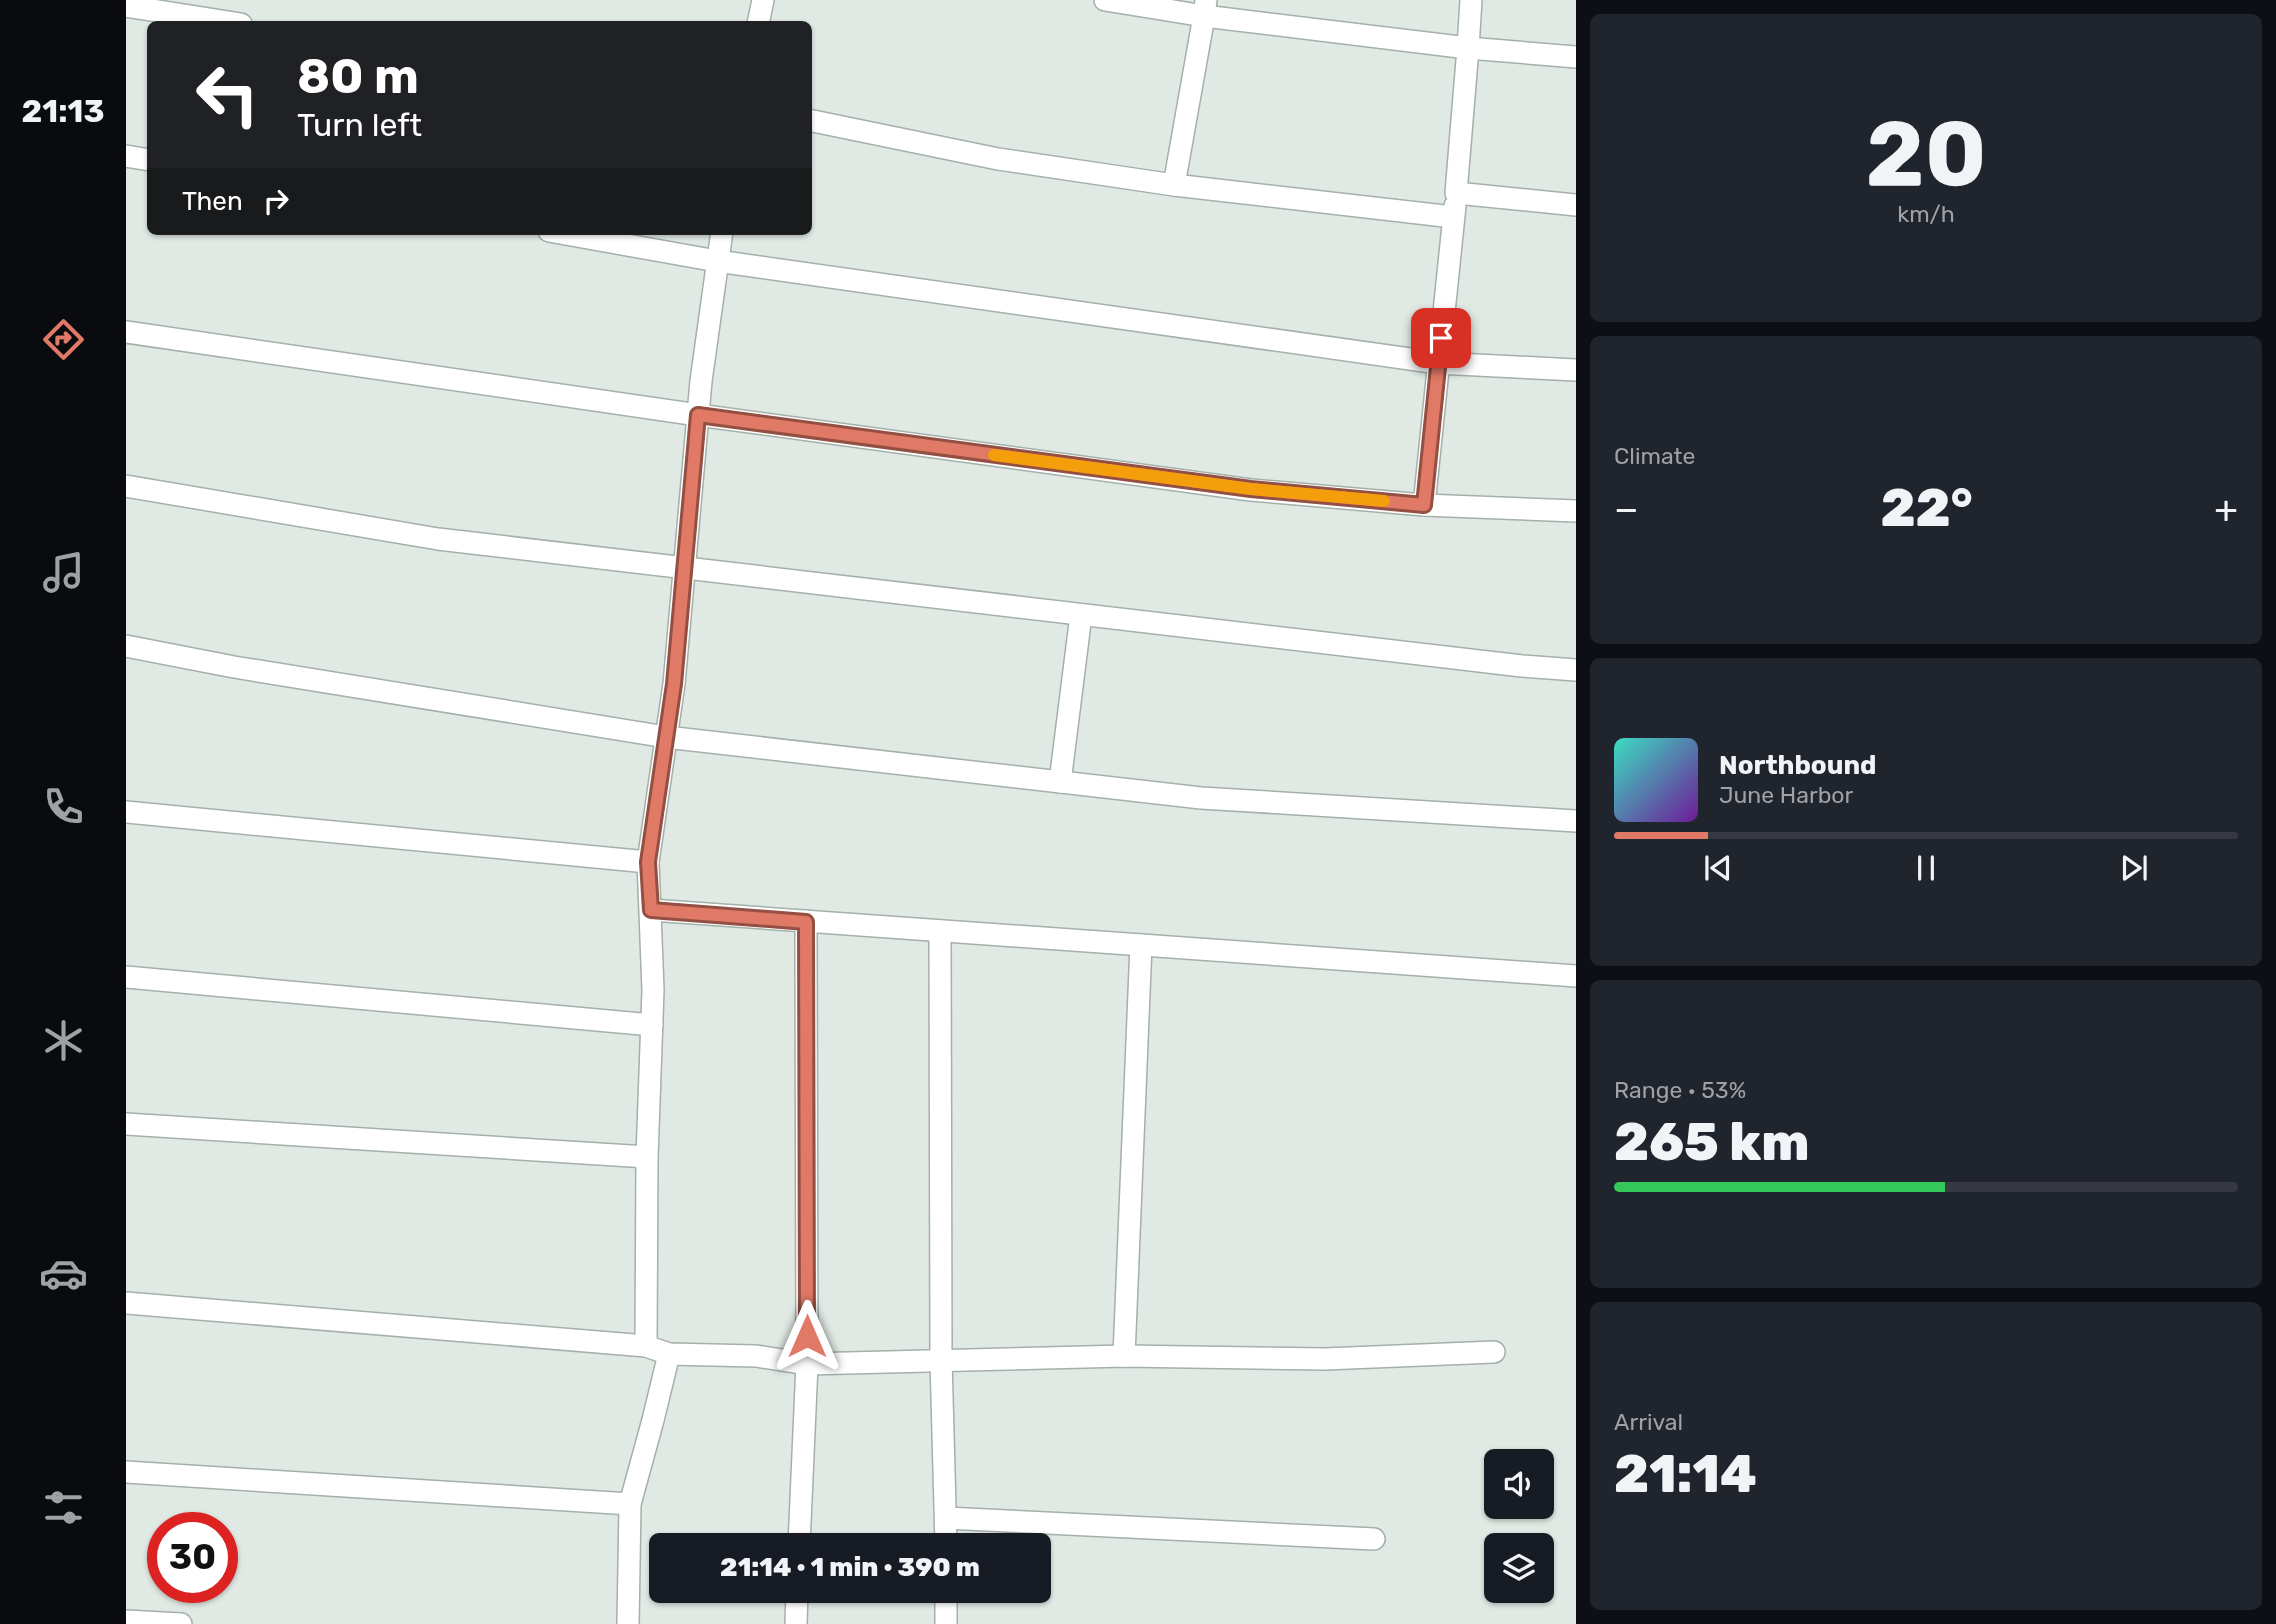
<!DOCTYPE html>
<html lang="en">
<head>
<meta charset="utf-8">
<style>
	:root { --surface:#171b24; --page:#20242c; --text:#f1f3f6; --muted:#9ea1a6; --line:#363941; --accent:#e07966 }
	body { margin:0; font-family:Rubik,sans-serif; background:var(--page); color:var(--text); height:100vh; display:flex; flex-direction:column; font-size:26px; white-space:nowrap }
	* { box-sizing:border-box; margin:0 }
	p { font-size:23px; color:var(--muted) }
	.icon { flex:none; width:38px; height:38px; fill:none; stroke:currentColor; stroke-width:2; stroke-linecap:round; stroke-linejoin:round }
	.map { position:relative; flex:1; overflow:hidden }
	.details { display:flex; flex-direction:column; gap:14px; padding:14px; background:#0d0f14; width:700px }
	.details>* { flex:none }
	.guide { position:absolute; left:21px; top:21px; width:665px; height:214px; border-radius:10px; box-shadow:0 2px 5px #0004; background:#202124; color:#fff; overflow:hidden }
	.controls { position:absolute; left:1358px; top:1449px; display:grid; gap:14px }
	.controls a { display:grid; place-items:center; width:70px; height:70px; border-radius:10px; background:var(--surface); box-shadow:0 2px 5px #0004; font-size:35px }
	.speed { position:absolute; left:21px; top:1512px; display:flex; gap:14px; font-size:35px; font-weight:700; text-align:center }
	.speed>* { display:grid; place-content:center; width:91px; height:91px; border-radius:50%; background:var(--surface); box-shadow:0 2px 5px #0004; line-height:1 }
	.speed .limit { border:10px solid #d22; background:#fff; color:#111 }
	.pin { position:absolute; display:grid; place-items:center; width:60px; height:60px; color:#fff; margin:-30px; border-radius:14px; box-shadow:0 4px 10px #0006 }
	.me { position:absolute; width:77px; margin:-38px; rotate:0deg; stroke-linejoin:round; filter:drop-shadow(0 0 5px #0008) }
	.turn { display:flex; align-items:center; gap:24px; height:147px; padding:0 35px; font-size:32px }
	.turn .icon { width:91px; height:91px; stroke-width:2.5 }
	.turn b { display:block; font-size:49px; line-height:60px }
	.then { display:flex; align-items:center; height:66px; padding:0 35px; background:#0003; gap:14px; font-size:26px }
	.big { font-size:52px; font-weight:800; line-height:1.1 }
	.details .widget { flex:1; display:flex; flex-direction:column; justify-content:center; gap:10px; min-width:0; padding:0 24px; border-radius:10px; background:var(--page) }
	.details .dial { align-items:center; gap:0 }
	.dial b { font-size:91px; line-height:1 }
	.song { display:flex; align-items:center; gap:21px }
	.cover { width:84px; height:84px; border-radius:10px; background:linear-gradient(135deg,hsl(170 70% 55%),hsl(280 70% 35%)) }
	.played { height:7px; border-radius:4px; background:linear-gradient(90deg,var(--accent) 15%,var(--line) 15%) }
	.keys { display:flex; justify-content:space-around; direction:ltr }
	.heat { display:flex; justify-content:space-between; align-items:center; font-size:38px; direction:ltr }
	.charge { height:10px; border-radius:5px; background:linear-gradient(90deg,#34c759 53%,var(--line) 0) }
	.trip { position:absolute; left:523px; top:1533px; width:402px; height:70px; border-radius:10px; background:var(--surface); box-shadow:0 2px 5px #0004; font-weight:800; line-height:70px; text-align:center }
	main { display:flex; flex:1; min-height:0 }
	.dock { display:flex; flex-direction:column; width:126px; justify-content:space-around; align-items:center; background:#090b0e; color:var(--muted) }
	.dock .icon { width:49px; height:49px }
	.dock .active { color:var(--accent) }
	.dock b { font-size:32px; color:var(--text) }
	.map>svg:first-child { display:block }
	.lines { fill:none; stroke-linecap:round; stroke-linejoin:round }
	.minor-casing { stroke:#a4b0aa; stroke-width:24 }
	.minor { stroke:#fff; stroke-width:21 }
	.route-casing { stroke:#924f42; stroke-width:18 }
	.route { stroke:#e07966; stroke-width:12 }
	.slow { stroke:#f59e0b; stroke-width:12 }
</style>
</head>
<body>
<main>
<nav class="dock">
<b>21:13</b>
<svg class="icon active" aria-label="directions" viewBox="0 0 24 24"><path d="M12 3l9 9-9 9-9-9zM9 14v-3h6M13 9l2 2-2 2"/></svg>
<svg class="icon" aria-label="music" viewBox="0 0 24 24"><path d="M9 18V5l10-2v13"/><circle cx="6" cy="18" r="3"/><circle cx="16" cy="16" r="3"/></svg>
<svg class="icon" aria-label="phone" viewBox="0 0 24 24"><path d="M5 4h4l2 5-3 2q2 4 5 5l2-3 5 2v4C11 20 4 13 5 4z"/></svg>
<svg class="icon" aria-label="climate" viewBox="0 0 24 24"><path d="M12 3v18M4 7l16 10M4 17L20 7"/></svg>
<svg class="icon" aria-label="car" viewBox="0 0 24 24"><path d="M5 17H2v-5l4-1 3-4h7l3 4 3 1v5h-3M9 17h6M6 11h13"/><circle cx="7" cy="17" r="2"/><circle cx="17" cy="17" r="2"/></svg>
<svg class="icon" aria-label="filters" viewBox="0 0 24 24"><path d="M4 7h16M4 17h16"/><circle cx="9" cy="7" r="2"/><circle cx="15" cy="17" r="2"/></svg>
</nav>
<div class="map">
<svg width="1450" height="1624" viewBox="0 0 1450 1624">
	<rect width="100%" height="100%" fill="#e0e9e4"/>
	<g class="lines">
		<g class="minor-casing">
			<g id="minor">
				<polyline points="979,0 1078,16 1048,185 1327,217"/>
				<polyline points="1080,0 1078,16 1342,48 1330,193 1450,205"/>
				<polyline points="1345,0 1342,48 1450,57"/>
				<polyline points="0,6 115,24"/>
				<polyline points="632,24 637,0"/>
				<polyline points="682,120 872,159 1048,185"/>
				<polyline points="0,156 24,160"/>
				<polyline points="423,231 591,261 1312,363 1450,370"/>
				<polyline points="596,231 575,381 548,684 522,862 527,990 521,1157 520,1346 543,1354 630,1356 681,1364 998,1356 1199,1359 1368,1352"/>
				<polyline points="0,332 572,415 1125,490 1298,505 1450,511"/>
				<polyline points="0,486 312,539 1396,666 1450,670"/>
				<polyline points="1298,505 1329,206"/>
				<polyline points="0,646 108,667 540,737 1075,798 1450,821"/>
				<polyline points="934,782 955,615"/>
				<polyline points="0,812 522,862"/>
				<polyline points="525,910 1450,976"/>
				<polyline points="814,931 815,1359 820,1545"/>
				<polyline points="0,977 526,1025"/>
				<polyline points="0,1124 521,1157"/>
				<polyline points="0,1303 520,1346"/>
				<polyline points="998,1356 1015,945"/>
				<polyline points="0,1472 504,1504"/>
				<polyline points="820,1518 1248,1539"/>
				<polyline points="673,1545 681,1364 680,921"/>
				<polyline points="820,1591 820,1624"/>
				<polyline points="0,1621 55,1624"/>
				<polyline points="502,1624 504,1504 527,1420 543,1354"/>
				<polyline points="670,1624 671,1591"/>
			</g>
		</g>
		<use href="#minor" class="minor"/>
	</g>
	<g class="lines">
		<g class="route-casing">
			<polyline id="route" points="681,1336 680,922 525,910 522,862 548,684 572,415 1125,489 1298,505 1315,338"/>
		</g>
		<use href="#route" class="route"/>
		<polyline class="slow" points="868,455 1125,489 1258,501"/>
	</g>
</svg>
<div class="controls">
<a><svg class="icon" aria-label="sound" viewBox="0 0 24 24"><path d="M4 9h4l5-4v14l-5-4H4zM17 9q2 3 0 6"/></svg></a>
<a><svg class="icon" aria-label="layers" viewBox="0 0 24 24"><path d="M12 4l9 5-9 5-9-5zM3 14l9 5 9-5"/></svg></a>
</div>
<div class="speed"><div class="limit">30</div></div>
<div class="pin" style="left:1315px;top:338px;background:#d93025"><svg class="icon" aria-label="arrive" viewBox="0 0 24 24"><path d="M6 21V4h12l-3 4 3 4H6"/></svg></div>
<svg class="me" style="left:681px;top:1336px" viewBox="-20 -20 40 40"><path d="M0-17L14 15 0 8-14 15z" fill="#e07966" stroke="#fff" stroke-width="4"/></svg>
<div class="trip">21:14 · 1 min · 390 m</div>
<div class="guide">
<div class="turn"><svg class="icon" aria-label="left" viewBox="0 0 24 24"><path d="M17 20v-9H6M10 6l-5 5 5 5"/></svg><div><b>80 m</b>Turn left</div></div>
<div class="then">Then<svg class="icon" aria-label="right" viewBox="0 0 24 24"><path d="M7 20v-9h11M14 6l5 5-5 5"/></svg></div>
</div>
</div>
<section class="details">
<div class="widget dial"><b>20</b><p>km/h</p></div>
<div class="widget"><p>Climate</p>
<div class="heat"><a>−</a><b class="big">22°</b><a>+</a></div>
</div>
<div class="widget">
<div class="song"><i class="cover"></i><div><b>Northbound</b><p>June Harbor</p></div></div>
<div class="played"></div>
<div class="keys"><svg class="icon" aria-label="previous" viewBox="0 0 24 24"><path d="M18 5L8 12l10 7zM5 5v14"/></svg><svg class="icon" aria-label="pause" viewBox="0 0 24 24"><path d="M8 5v14M16 5v14"/></svg><svg class="icon" aria-label="next" viewBox="0 0 24 24"><path d="M6 5l10 7-10 7zM19 5v14"/></svg></div>
</div>
<div class="widget"><p>Range · 53%</p><b class="big">265 km</b><div class="charge"></div></div>
<div class="widget"><p>Arrival</p><b class="big">21:14</b></div>
</section>
</main>
</body>
</html>
